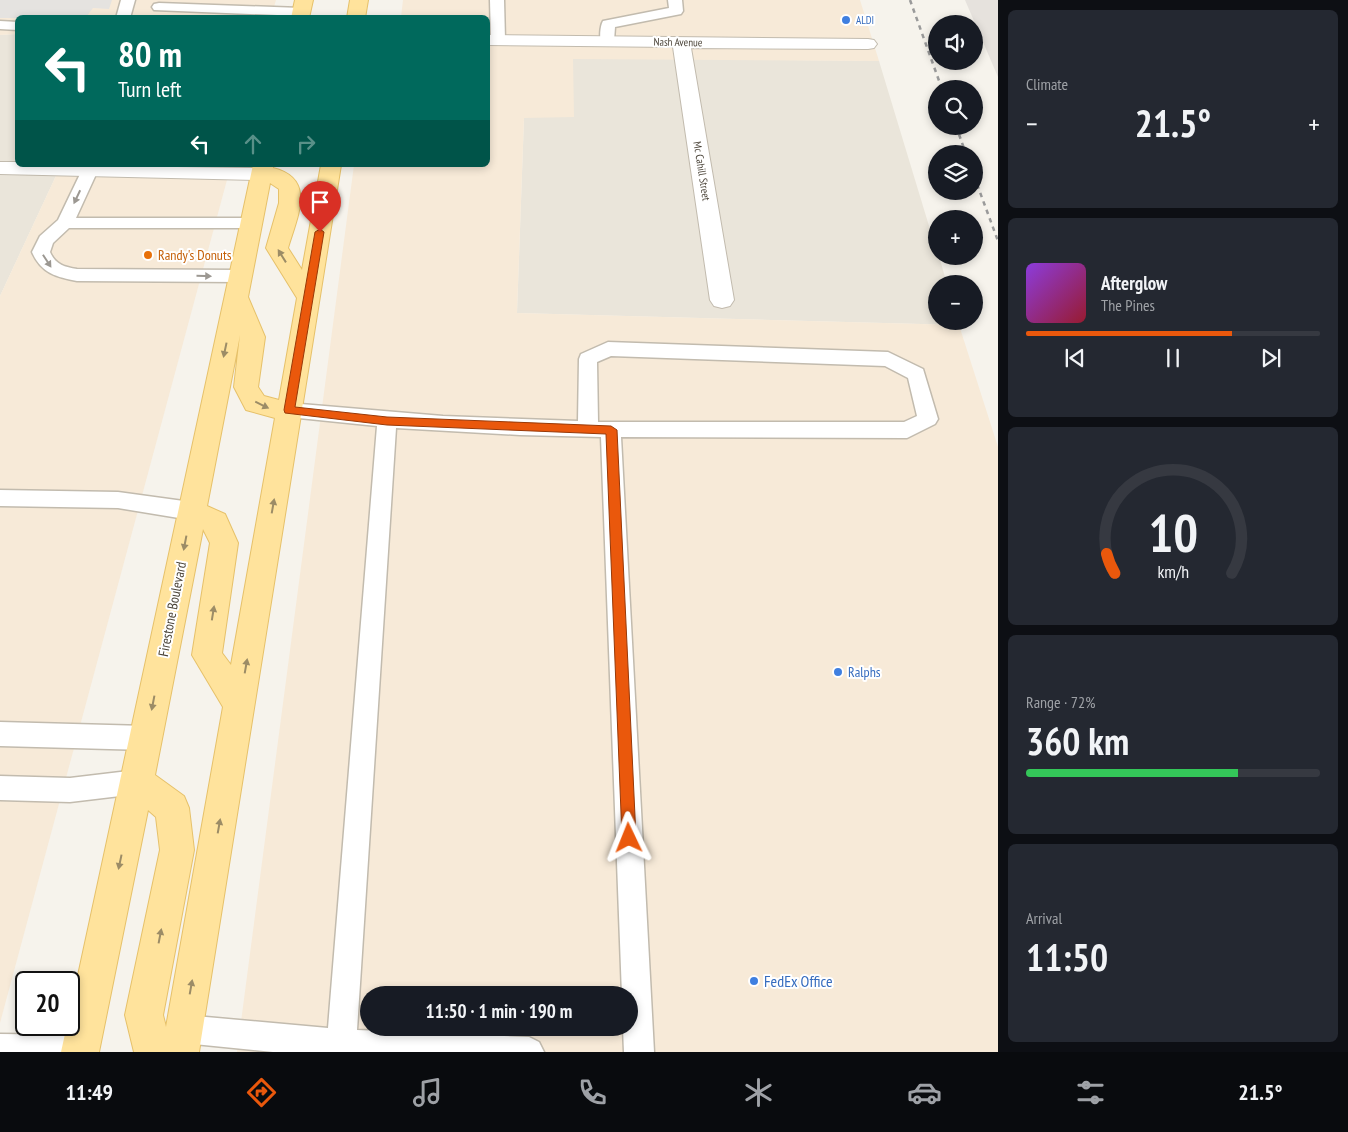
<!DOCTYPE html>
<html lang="en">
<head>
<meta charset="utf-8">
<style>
	:root { --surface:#171b24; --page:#242831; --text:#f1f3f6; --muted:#9ea1a6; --line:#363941; --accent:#ea580c }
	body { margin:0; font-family:"PT Sans Narrow",sans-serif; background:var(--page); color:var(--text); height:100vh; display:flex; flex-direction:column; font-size:19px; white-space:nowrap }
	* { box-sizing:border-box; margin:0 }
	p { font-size:16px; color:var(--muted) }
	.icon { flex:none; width:28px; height:28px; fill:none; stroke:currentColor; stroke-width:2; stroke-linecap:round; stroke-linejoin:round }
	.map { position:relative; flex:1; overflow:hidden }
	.side { display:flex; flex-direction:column; gap:10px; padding:10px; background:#0d0f14; width:350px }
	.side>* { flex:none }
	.hud { position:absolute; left:15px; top:15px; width:475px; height:152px; border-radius:8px; box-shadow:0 2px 8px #0003; background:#00695c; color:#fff; overflow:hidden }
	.tools { position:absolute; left:928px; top:15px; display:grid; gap:10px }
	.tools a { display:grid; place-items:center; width:55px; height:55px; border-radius:50%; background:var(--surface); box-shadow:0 2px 8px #0003; font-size:25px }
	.speed { position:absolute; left:15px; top:971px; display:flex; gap:10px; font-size:25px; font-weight:700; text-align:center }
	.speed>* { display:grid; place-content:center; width:65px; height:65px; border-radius:50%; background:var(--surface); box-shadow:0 2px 8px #0003; line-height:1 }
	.speed .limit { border:2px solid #111; border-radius:8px; background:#fff; color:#111 }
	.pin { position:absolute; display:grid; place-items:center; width:42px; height:42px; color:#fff; margin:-51px -21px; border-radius:50% 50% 50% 0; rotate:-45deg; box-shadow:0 0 5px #0007 }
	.pin .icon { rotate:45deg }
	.me { position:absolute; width:55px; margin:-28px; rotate:358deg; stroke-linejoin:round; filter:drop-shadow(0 0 4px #0008) }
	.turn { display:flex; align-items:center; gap:18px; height:105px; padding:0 20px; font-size:22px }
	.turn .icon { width:65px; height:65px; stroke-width:2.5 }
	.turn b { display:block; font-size:35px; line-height:42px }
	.lanes { display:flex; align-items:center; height:48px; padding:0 20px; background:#0003; justify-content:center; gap:25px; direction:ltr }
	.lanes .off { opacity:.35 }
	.big { font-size:38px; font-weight:700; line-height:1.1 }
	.side .widget { flex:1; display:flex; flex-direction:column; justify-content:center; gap:8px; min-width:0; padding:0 18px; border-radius:8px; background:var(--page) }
	.side .dial { align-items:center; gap:0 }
	.dial svg { height:130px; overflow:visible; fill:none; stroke:var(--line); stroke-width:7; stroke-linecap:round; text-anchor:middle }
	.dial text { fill:var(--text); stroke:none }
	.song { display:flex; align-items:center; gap:15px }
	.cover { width:60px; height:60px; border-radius:8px; background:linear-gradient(135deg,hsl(270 70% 55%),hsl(350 70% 35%)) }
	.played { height:5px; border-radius:2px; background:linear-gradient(90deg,var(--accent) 70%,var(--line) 70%) }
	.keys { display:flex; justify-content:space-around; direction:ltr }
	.heat { display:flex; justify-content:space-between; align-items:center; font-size:28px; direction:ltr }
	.charge { height:8px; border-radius:4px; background:linear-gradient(90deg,#34c759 72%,var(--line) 0) }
	.trip { position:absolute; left:360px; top:986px; width:278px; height:50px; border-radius:25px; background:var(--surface); box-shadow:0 2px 8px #0003; font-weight:700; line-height:50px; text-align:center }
	.tab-bar { display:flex; height:80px; justify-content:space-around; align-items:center; background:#090b0e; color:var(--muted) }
	.tab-bar .icon { width:35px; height:35px }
	.tab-bar .current { color:var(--accent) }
	.tab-bar b { font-size:22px; color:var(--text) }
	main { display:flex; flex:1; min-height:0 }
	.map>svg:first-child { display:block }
	.residential { fill:#eae5da }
	.commercial { fill:#f7ead8; fill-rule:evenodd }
	.industrial { fill:#e6e2dd }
	.parking { fill:#e5e3e0 }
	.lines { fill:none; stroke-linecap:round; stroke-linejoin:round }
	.service-casing { stroke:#c2bbae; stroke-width:3 }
	.minor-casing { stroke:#c2bbae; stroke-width:2 }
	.primary-casing { stroke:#e6c16a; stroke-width:2 }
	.service { fill:#fff; fill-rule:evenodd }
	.minor { fill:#fff; fill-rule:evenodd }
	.primary { fill:#ffe39c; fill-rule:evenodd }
	.rail { stroke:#9a9a9a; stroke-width:2.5; stroke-dasharray:4.5 4.5; stroke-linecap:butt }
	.oneway { fill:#9c9892 }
	.oneway2 { fill:#9c8c66 }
	.route { fill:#ea580c; stroke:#983908 }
	.shop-dot { fill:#3f7fe0; stroke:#fff; stroke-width:2 }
	.food-dot { fill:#e8710a; stroke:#fff; stroke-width:2 }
	.labels { text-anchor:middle; stroke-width:4; stroke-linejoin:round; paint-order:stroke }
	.far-shop-label { font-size:11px; fill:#366cbe; stroke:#fff; text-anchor:start }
	.far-street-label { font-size:11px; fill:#4b4439; stroke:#fff }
	.food-label { font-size:14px; fill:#c56008; stroke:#fff; text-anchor:start }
	.street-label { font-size:14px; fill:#4b4439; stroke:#fff }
	.shop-label { font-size:14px; fill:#366cbe; stroke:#fff; text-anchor:start }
	.near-shop-label { font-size:16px; fill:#366cbe; stroke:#fff; text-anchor:start }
</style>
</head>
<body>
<main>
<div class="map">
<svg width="998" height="1052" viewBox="0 0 998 1052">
	<rect width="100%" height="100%" fill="#f6f3ec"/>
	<g class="residential">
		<polygon points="17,34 18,165 61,165 0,296 0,35"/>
		<polygon points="573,58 879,61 936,249 936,256 939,256 947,284 936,284 936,321 958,321 959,325 517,313 524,118"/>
	</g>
	<g class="commercial">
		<polygon points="0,0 276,0 271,17 18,18 17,34 0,35"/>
		<path d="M403,0H860L879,61L573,59L574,117L524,118L517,313L959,325L998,447V1052H237L354,165H488V18L401,17ZM369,995H629V1028H369Z"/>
		<polygon points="61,165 231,165 0,1023 0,296"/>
	</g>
	<polygon class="industrial" points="965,0 998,0 998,77"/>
	<polygon class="parking" points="0,0 112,0 109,9 93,8 86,17 17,18 0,18"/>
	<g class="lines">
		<g class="service-casing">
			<g id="service">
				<polygon points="121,0 135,0 130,18 116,18"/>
				<polygon points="490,0 504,0 505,40 498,44 491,40"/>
				<path d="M668,0H682L683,11L681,14L615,27L614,41L612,44H602C599,39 600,26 603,21L669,8Z"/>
				<polygon points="159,3 301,8 308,12 301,16 154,10 152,7 154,4"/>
				<polygon points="0,21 18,22 18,30 0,29"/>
				<path d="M90,165L96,167L98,170L76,218H250L256,219L258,223L256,227L250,228H69L53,243L50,252C55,264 64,267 77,269L239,270L245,272L248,276L245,280L239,282L77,281C56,277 41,273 32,252L40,236L58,220L82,170L84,167Z"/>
				<path d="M608,342L888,352L923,369L938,419L935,424L907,438L621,437L654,1052H624L623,1028H629V995H622L601,437L520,435L396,428L357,1030L529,1037L539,1042L544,1052H273L184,1043L174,1039L170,1029L174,1019L184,1015L328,1028L377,426L289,417L282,415L279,410L282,405L289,403L443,416L578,421L579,359L581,354ZM611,356L885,366L908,378L917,416L904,422H598L597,362Z"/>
				<polygon points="0,490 118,492 191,502 198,505 202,511 198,517 191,520 118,508 0,506"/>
				<polygon points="0,722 146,726 155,730 158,738 155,746 146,750 0,746"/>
				<polygon points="137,770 146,773 150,782 146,791 137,794 70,802 0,800 0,776 70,778"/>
				<polygon points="0,1034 80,1035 90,1040 95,1050 94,1052 0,1052"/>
			</g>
		</g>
		<g class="minor-casing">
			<g id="minor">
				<polygon points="488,35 868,39 874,40 877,44 874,48 868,49 691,48 734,300 730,306 722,308 714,306 710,300 673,47 488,45"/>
				<polygon points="0,162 18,162 18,165 261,168 268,170 271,174 268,178 261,180 0,174"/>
			</g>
		</g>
		<g class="primary-casing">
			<g id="primary">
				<polygon points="295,0 313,0 309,18 291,18"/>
				<polygon points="350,0 368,0 365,18 347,18"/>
				<path d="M253,165H273V168C317,179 297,217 288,248L302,270L321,165H341L199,1052H134L125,1015L160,850L156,817L148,810L99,1052H61L67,1025H69V1017ZM270,183L279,189V203L266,248L297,298L279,400L264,396L258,387L265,337L248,297ZM240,335L234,387L246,410L275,418L231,665L222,653L238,543L225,514L207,506ZM203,529L210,543L192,655L223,707L166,1027L163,1015L194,850L189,808L184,796L155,775Z"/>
			</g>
		</g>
		<use href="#service" class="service"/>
		<use href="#minor" class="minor"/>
		<use href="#primary" class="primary"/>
		<g class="rail">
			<polyline points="910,0 942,89"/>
			<polyline points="956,126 966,154"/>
			<polyline points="974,176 998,241"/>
		</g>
	</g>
	<defs><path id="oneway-solid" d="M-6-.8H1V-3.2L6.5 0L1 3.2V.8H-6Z" transform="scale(1.25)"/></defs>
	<g class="oneway">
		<use href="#oneway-solid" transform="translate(77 197) rotate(115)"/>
		<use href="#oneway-solid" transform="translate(47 261) rotate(57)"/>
		<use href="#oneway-solid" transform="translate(204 276) rotate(1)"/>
	</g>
	<g class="oneway2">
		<use href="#oneway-solid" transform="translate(282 256) rotate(-122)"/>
		<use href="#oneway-solid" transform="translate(225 350) rotate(102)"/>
		<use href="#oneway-solid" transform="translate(262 405) rotate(26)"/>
		<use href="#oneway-solid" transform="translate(273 506) rotate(-80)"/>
		<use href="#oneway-solid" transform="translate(185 543) rotate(101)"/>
		<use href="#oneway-solid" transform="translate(213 613) rotate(-81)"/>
		<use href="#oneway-solid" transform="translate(246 666) rotate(-80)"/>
		<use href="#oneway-solid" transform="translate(153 703) rotate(101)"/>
		<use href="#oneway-solid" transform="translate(219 826) rotate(-80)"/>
		<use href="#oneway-solid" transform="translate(120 862) rotate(102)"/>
		<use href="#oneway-solid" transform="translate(160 936) rotate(-79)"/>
		<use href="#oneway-solid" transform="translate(191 987) rotate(-80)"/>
	</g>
	<polygon class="route" points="320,229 324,232 295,407 387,417 611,426 617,430 636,838 634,843 629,845 624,843 622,838 606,434 387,425 285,413 284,410 315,232"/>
	<g class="shop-dot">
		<circle cx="846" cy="20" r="5"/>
		<circle cx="838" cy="672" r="5"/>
		<circle cx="754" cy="981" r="5"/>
	</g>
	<circle class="food-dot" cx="148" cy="255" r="5"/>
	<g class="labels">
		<g class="far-shop-label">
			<text x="856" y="24">ALDI</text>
		</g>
		<g class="far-street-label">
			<text transform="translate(678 42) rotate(1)" y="4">Nash Avenue</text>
			<text transform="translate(702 171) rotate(81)" y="4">Mc Cahill Street</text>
		</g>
		<g class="food-label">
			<text x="158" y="260">Randy's Donuts</text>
		</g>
		<g class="street-label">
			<text transform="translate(172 609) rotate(-79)" y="5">Firestone Boulevard</text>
		</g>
		<g class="shop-label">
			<text x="848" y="677">Ralphs</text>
		</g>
		<g class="near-shop-label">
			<text x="764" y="987">FedEx Office</text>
		</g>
	</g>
</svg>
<div class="tools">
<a><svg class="icon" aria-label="sound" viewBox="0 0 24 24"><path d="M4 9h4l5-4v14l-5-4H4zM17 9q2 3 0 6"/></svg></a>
<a><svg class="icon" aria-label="search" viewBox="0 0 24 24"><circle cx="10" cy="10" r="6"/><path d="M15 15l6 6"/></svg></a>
<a><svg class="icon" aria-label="layers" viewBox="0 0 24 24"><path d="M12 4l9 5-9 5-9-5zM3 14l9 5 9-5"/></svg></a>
<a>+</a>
<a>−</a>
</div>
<div class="speed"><div class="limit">20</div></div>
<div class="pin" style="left:320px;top:232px;background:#d93025"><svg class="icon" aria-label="arrive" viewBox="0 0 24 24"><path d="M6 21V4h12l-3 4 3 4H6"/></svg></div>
<svg class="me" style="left:629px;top:838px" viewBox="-20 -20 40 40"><path d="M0-17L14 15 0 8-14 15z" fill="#ea580c" stroke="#fff" stroke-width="4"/></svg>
<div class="trip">11:50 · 1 min · 190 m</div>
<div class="hud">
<div class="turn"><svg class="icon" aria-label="left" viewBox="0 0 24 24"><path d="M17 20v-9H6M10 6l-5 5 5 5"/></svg><div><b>80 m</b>Turn left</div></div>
<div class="lanes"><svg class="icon" aria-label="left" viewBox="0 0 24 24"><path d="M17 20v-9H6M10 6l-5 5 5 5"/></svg><svg class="icon off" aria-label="ahead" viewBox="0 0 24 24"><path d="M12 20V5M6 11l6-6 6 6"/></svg><svg class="icon off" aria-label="right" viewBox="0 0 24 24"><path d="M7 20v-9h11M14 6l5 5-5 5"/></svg></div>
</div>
</div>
<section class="side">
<div class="widget"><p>Climate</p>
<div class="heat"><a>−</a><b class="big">21.5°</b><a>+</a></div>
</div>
<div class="widget">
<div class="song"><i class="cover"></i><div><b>Afterglow</b><p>The Pines</p></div></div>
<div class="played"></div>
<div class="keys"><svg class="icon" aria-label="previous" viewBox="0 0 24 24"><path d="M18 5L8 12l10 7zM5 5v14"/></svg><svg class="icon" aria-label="pause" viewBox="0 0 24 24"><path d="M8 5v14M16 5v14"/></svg><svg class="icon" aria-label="next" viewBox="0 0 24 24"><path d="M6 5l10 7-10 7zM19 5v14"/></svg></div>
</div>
<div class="widget dial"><svg viewBox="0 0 100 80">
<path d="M14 69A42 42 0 1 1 86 69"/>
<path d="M14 69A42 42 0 0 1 9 57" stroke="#ea580c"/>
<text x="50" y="56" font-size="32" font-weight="700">10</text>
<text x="50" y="72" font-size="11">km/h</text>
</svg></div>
<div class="widget"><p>Range · 72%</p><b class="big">360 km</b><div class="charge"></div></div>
<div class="widget"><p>Arrival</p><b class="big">11:50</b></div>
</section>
</main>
<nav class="tab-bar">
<b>11:49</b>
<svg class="icon current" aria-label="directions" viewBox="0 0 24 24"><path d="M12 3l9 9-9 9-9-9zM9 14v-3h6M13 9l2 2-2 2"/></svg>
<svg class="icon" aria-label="music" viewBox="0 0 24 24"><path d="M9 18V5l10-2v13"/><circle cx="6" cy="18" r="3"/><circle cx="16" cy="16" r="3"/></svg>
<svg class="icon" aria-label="phone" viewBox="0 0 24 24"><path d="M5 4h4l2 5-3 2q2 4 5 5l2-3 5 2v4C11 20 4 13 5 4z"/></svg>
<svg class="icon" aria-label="climate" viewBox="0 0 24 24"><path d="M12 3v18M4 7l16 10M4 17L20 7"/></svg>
<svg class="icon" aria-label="car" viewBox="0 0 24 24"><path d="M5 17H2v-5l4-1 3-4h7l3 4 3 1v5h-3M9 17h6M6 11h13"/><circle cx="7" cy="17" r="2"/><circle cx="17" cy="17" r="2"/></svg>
<svg class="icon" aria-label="filters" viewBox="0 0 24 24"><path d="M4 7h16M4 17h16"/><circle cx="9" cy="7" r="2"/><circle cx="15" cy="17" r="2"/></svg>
<b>21.5°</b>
</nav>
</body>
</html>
